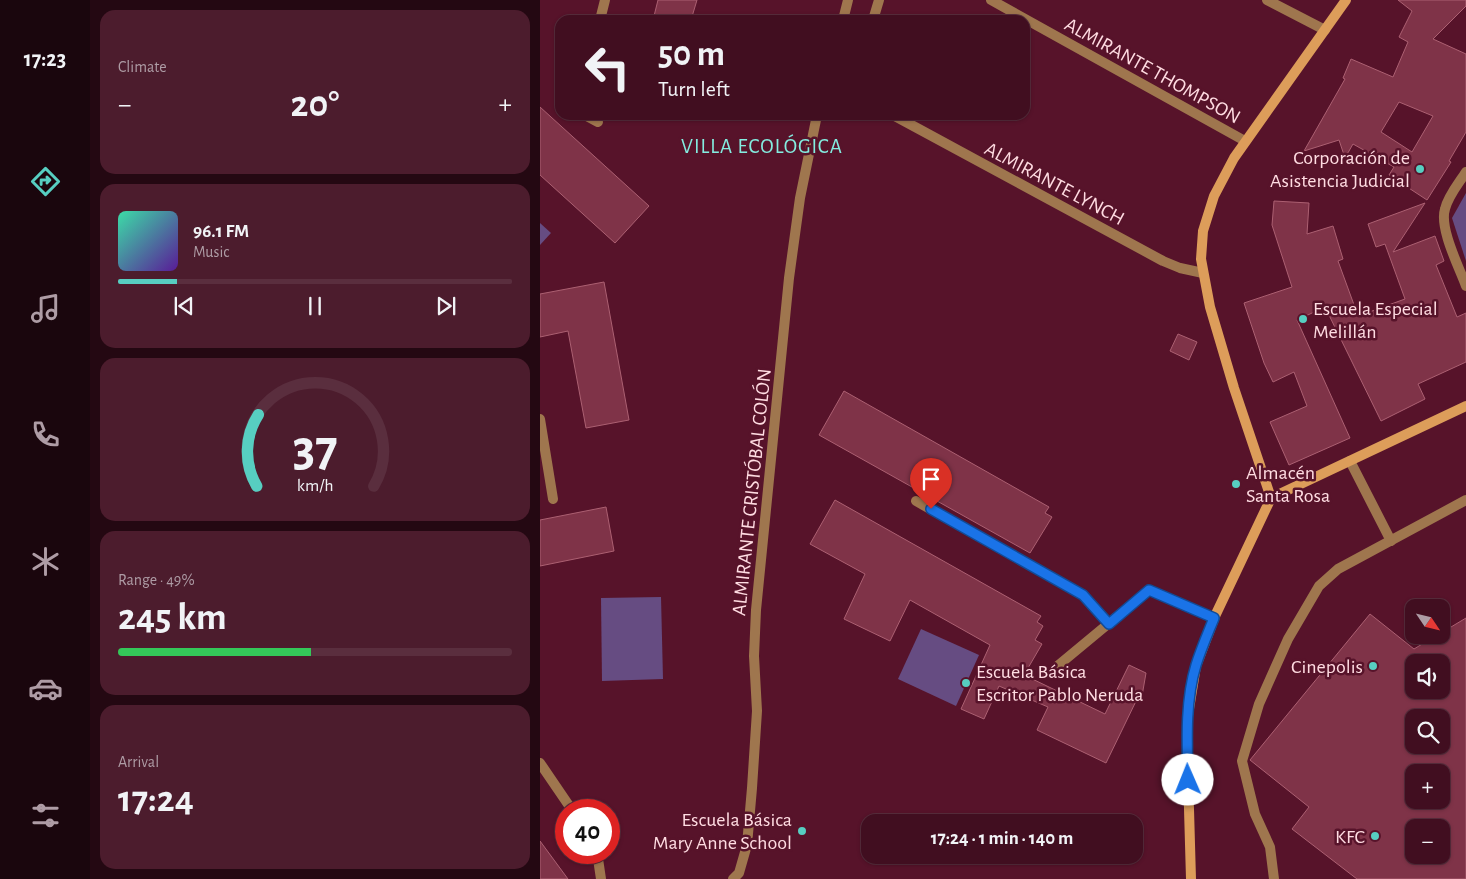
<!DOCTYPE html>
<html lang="en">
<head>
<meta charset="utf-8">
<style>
	:root { --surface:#410e20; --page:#4c1c2d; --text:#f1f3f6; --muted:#ae9ca5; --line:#5a2e3e; --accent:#57cec1 }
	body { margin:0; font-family:"Alegreya Sans",sans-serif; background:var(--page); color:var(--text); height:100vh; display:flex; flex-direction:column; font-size:19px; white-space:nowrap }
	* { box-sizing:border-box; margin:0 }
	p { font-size:16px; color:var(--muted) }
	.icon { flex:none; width:28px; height:28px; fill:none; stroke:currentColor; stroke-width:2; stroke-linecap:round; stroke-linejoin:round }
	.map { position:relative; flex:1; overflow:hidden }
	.drawer { display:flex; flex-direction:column; gap:10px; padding:10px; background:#240812; width:450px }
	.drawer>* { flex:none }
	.banner { position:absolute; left:15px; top:15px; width:475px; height:105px; border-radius:15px; box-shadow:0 1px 4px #0004,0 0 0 1px var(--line); background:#410e20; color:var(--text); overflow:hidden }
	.needle { width:32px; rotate:125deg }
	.tools { position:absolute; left:865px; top:599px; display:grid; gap:10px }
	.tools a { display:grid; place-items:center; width:45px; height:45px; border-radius:10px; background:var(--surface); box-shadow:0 1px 4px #0004,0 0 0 1px var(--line); font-size:25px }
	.speed { position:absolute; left:15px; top:799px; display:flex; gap:10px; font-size:25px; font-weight:700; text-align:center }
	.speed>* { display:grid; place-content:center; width:65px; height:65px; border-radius:50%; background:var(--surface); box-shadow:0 1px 4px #0004,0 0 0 1px var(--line); line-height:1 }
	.speed .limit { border:8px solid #d22; background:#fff; color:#111 }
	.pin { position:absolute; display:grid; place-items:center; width:42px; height:42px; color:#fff; margin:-51px -21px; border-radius:50% 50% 50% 0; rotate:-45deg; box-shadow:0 0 5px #0007 }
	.pin .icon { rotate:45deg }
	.me { position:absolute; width:55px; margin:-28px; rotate:359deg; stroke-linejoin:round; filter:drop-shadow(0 0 4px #0008) }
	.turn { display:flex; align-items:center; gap:18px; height:105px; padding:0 20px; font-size:22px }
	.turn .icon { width:65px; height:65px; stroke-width:2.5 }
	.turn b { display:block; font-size:35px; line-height:42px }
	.big { font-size:38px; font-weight:700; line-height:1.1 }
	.drawer .tile { flex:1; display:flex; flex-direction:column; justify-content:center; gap:8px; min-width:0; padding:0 18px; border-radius:15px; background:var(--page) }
	.drawer .dial { align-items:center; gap:0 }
	.dial svg { height:130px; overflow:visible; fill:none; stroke:var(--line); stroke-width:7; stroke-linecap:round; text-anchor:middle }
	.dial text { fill:var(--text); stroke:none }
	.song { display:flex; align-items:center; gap:15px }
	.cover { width:60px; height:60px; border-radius:8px; background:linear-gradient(135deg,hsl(160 70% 55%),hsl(270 70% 35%)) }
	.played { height:5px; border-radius:2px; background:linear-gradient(90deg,var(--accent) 15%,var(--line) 15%) }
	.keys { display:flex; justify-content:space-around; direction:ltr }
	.heat { display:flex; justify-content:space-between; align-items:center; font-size:28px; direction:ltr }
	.charge { height:8px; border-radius:4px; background:linear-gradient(90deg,#34c759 49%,var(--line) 0) }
	.trip { position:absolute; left:321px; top:814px; width:282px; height:50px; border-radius:15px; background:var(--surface); box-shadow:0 1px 4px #0004,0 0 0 1px var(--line); font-weight:700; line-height:50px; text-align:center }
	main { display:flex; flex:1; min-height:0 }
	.tabs { display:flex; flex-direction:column; width:90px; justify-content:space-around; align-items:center; background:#1a060d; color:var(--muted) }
	.tabs .icon { width:35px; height:35px }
	.tabs .on { color:var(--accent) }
	.tabs b { font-size:22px; color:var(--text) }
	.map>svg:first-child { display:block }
	.green { fill:#664c82 }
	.building { fill:#7f3348; stroke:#ac6072; fill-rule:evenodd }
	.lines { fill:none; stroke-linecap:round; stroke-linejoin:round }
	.lane { stroke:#9f764e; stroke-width:10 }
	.street { stroke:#9f764e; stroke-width:10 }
	.secondary { stroke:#dd9d5a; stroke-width:10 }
	.route-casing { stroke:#114b97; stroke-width:12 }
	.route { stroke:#1a73e8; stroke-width:9 }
	.poi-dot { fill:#57cec1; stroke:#57132a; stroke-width:2 }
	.labels { text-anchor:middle; stroke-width:5; stroke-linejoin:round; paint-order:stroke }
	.street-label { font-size:20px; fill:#ffdce2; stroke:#57132a }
	.poi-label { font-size:20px; fill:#ffdce2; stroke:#57132a; text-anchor:end }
	.neighbourhood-label { font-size:21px; letter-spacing:1px; fill:#84ede0; stroke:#57132a }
</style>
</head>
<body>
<main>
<nav class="tabs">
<b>17:23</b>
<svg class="icon on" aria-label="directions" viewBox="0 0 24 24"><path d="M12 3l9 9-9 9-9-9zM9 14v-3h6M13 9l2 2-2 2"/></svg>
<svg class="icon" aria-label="music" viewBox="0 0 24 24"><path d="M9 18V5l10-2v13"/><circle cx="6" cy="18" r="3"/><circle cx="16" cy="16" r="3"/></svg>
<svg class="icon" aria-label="phone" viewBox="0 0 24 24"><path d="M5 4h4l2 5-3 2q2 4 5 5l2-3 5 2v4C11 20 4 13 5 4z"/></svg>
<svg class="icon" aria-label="climate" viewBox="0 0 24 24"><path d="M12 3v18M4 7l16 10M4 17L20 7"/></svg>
<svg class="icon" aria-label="car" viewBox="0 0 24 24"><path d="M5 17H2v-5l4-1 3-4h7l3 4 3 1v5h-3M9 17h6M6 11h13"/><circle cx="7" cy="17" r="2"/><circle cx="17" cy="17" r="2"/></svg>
<svg class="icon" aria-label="filters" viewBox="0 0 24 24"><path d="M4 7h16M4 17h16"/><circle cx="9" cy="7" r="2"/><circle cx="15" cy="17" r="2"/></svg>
</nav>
<section class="drawer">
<div class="tile"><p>Climate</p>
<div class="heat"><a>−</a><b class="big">20°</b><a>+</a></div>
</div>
<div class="tile">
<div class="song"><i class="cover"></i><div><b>96.1 FM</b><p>Music</p></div></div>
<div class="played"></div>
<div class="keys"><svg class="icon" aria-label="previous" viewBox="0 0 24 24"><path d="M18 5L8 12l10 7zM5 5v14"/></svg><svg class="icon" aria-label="pause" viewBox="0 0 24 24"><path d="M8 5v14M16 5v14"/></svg><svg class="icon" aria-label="next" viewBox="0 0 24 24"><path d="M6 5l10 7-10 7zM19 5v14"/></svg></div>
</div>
<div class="tile dial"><svg viewBox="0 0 100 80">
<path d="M14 69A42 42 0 1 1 86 69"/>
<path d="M14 69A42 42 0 0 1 15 25" stroke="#57cec1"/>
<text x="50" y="56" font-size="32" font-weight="700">37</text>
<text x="50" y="72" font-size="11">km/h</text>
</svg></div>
<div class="tile"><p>Range · 49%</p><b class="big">245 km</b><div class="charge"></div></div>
<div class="tile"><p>Arrival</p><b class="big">17:24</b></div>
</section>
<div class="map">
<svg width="926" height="879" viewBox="0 0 926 879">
	<rect width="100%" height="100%" fill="#57132a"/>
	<g class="green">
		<polygon points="926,193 926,261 912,218"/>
		<polygon points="0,223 11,233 0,245"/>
		<polygon points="121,597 123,679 62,681 61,598"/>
		<polygon points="381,629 439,655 416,706 358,679"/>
	</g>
	<g class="building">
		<polygon points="118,0 157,0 151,20 113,20"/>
		<path d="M858,0H926V6L893,39L926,54V132L909,161L911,162L887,200L849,175L854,167L813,144L805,158L799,140L764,151L805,79L803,78L811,59L853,77L868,42L859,37L872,11ZM859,102L893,116L872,152L841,132Z"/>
		<polygon points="0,107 109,206 75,243 0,175"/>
		<polygon points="734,201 769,203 767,234 793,226 803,259 798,261 817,313 819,311 821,315 865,299 845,244 836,247 828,224 885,203 853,252 895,236 904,261 896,265 917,317 926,313 926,362 878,384 885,399 841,421 785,307 757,320 810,438 749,465 730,422 767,406 754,372 733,382 724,363 704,303 752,287 732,225"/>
		<polygon points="64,282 89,420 46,428 28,331 0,337 0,294"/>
		<polygon points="638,334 657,342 649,360 630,351"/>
		<polygon points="304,391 509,507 505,513 512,517 490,553 279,435"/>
		<polygon points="295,500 501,616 497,622 503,626 495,640 502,644 484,675 565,714 589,665 606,673 602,696 599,695 566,763 497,730 508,707 459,686 444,719 421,709 450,645 370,600 350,641 304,619 325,574 270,544"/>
		<polygon points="66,507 74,551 0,566 0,520"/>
		<path d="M830,614L874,649L897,635H901V633L926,618V879H817L752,829L769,807L710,760ZM874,662H901V690H874ZM874,718H901V745H874ZM874,772H901V800H874ZM874,828H901V855H874Z"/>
		<polygon points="0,841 28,879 0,879"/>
	</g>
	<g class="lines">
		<g class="lane">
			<polyline points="60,20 65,0"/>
			<polyline points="45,115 58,122"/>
			<polyline points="0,419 13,499"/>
			<polyline points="810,461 851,541"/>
			<polyline points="376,501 543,595 569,624"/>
			<polyline points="515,668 609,590 674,618"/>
			<polyline points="0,763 32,810"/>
			<polyline points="57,852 61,879"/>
			<polyline points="734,879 730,847 715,814 702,761 719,704 748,639 779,586 798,569 926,500"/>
		</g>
		<g class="street">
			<polyline points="451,0 705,141"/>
			<polyline points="727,0 785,30"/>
			<polyline points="303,20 308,0"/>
			<polyline points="333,20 339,0"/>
			<polyline points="353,115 623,261 640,268 663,273"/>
			<path d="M926,172C919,183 908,196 905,209C899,228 919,267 926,286"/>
			<polyline points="193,879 199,873 207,845 212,788 217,711 214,656 216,610 249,278 260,198 277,115"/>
		</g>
		<g class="secondary">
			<polyline points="731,498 694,388 670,307 661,259 663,231 674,196 694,158 806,0"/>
			<polyline points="731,498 926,406"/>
			<polyline points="651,879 647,739 648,715 656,666 676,614 731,498"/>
		</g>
	</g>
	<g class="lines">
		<g class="route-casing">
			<path id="route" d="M391,509L543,595L569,624L609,590L674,618C668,633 661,649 656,665C645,701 647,742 648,780"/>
		</g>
		<use href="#route" class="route"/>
	</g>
	<g class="poi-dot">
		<circle cx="880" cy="169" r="5"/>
		<circle cx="763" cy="319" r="5"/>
		<circle cx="696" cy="484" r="5"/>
		<circle cx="833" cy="666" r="5"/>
		<circle cx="426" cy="683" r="5"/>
		<circle cx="262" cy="831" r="5"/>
		<circle cx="835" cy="836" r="5"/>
	</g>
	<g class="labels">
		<g class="street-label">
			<text transform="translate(613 70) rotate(29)" y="7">ALMIRANTE THOMPSON</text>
			<text transform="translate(515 183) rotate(28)" y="7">ALMIRANTE LYNCH</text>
			<text transform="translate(211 492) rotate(-84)" y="7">ALMIRANTE CRISTÓBAL COLÓN</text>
		</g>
		<g class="poi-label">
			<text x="870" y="164">Corporación de<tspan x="870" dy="23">Asistencia Judicial</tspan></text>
			<text x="773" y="315" text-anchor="start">Escuela Especial<tspan x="773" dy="23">Melillán</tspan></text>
			<text x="706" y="479" text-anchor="start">Almacén<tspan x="706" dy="23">Santa Rosa</tspan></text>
			<text x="823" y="673">Cinepolis</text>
			<text x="436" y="678" text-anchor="start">Escuela Básica<tspan x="436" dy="23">Escritor Pablo Neruda</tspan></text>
			<text x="252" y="826">Escuela Básica<tspan x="252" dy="23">Mary Anne School</tspan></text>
			<text x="825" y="843">KFC</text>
		</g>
		<g class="neighbourhood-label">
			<text x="222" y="153">VILLA ECOLÓGICA</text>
		</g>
	</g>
</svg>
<div class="tools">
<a><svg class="needle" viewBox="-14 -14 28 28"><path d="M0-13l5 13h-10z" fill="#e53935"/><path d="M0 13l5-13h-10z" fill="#ae9ca5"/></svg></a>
<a><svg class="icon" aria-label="sound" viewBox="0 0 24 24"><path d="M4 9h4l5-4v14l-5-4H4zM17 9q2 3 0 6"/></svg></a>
<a><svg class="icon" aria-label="search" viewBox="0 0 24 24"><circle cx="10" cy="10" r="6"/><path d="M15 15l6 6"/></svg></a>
<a>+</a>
<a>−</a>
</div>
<div class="speed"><div class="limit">40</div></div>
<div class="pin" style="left:391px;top:509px;background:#d93025"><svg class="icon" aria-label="arrive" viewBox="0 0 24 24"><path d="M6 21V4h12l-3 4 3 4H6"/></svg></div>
<svg class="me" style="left:648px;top:780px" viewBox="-20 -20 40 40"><circle r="19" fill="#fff"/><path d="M0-13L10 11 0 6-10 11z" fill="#1a73e8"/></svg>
<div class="trip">17:24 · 1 min · 140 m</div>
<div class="banner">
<div class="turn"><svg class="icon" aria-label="left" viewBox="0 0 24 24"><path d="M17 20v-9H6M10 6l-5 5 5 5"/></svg><div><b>50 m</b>Turn left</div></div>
</div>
</div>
</main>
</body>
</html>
